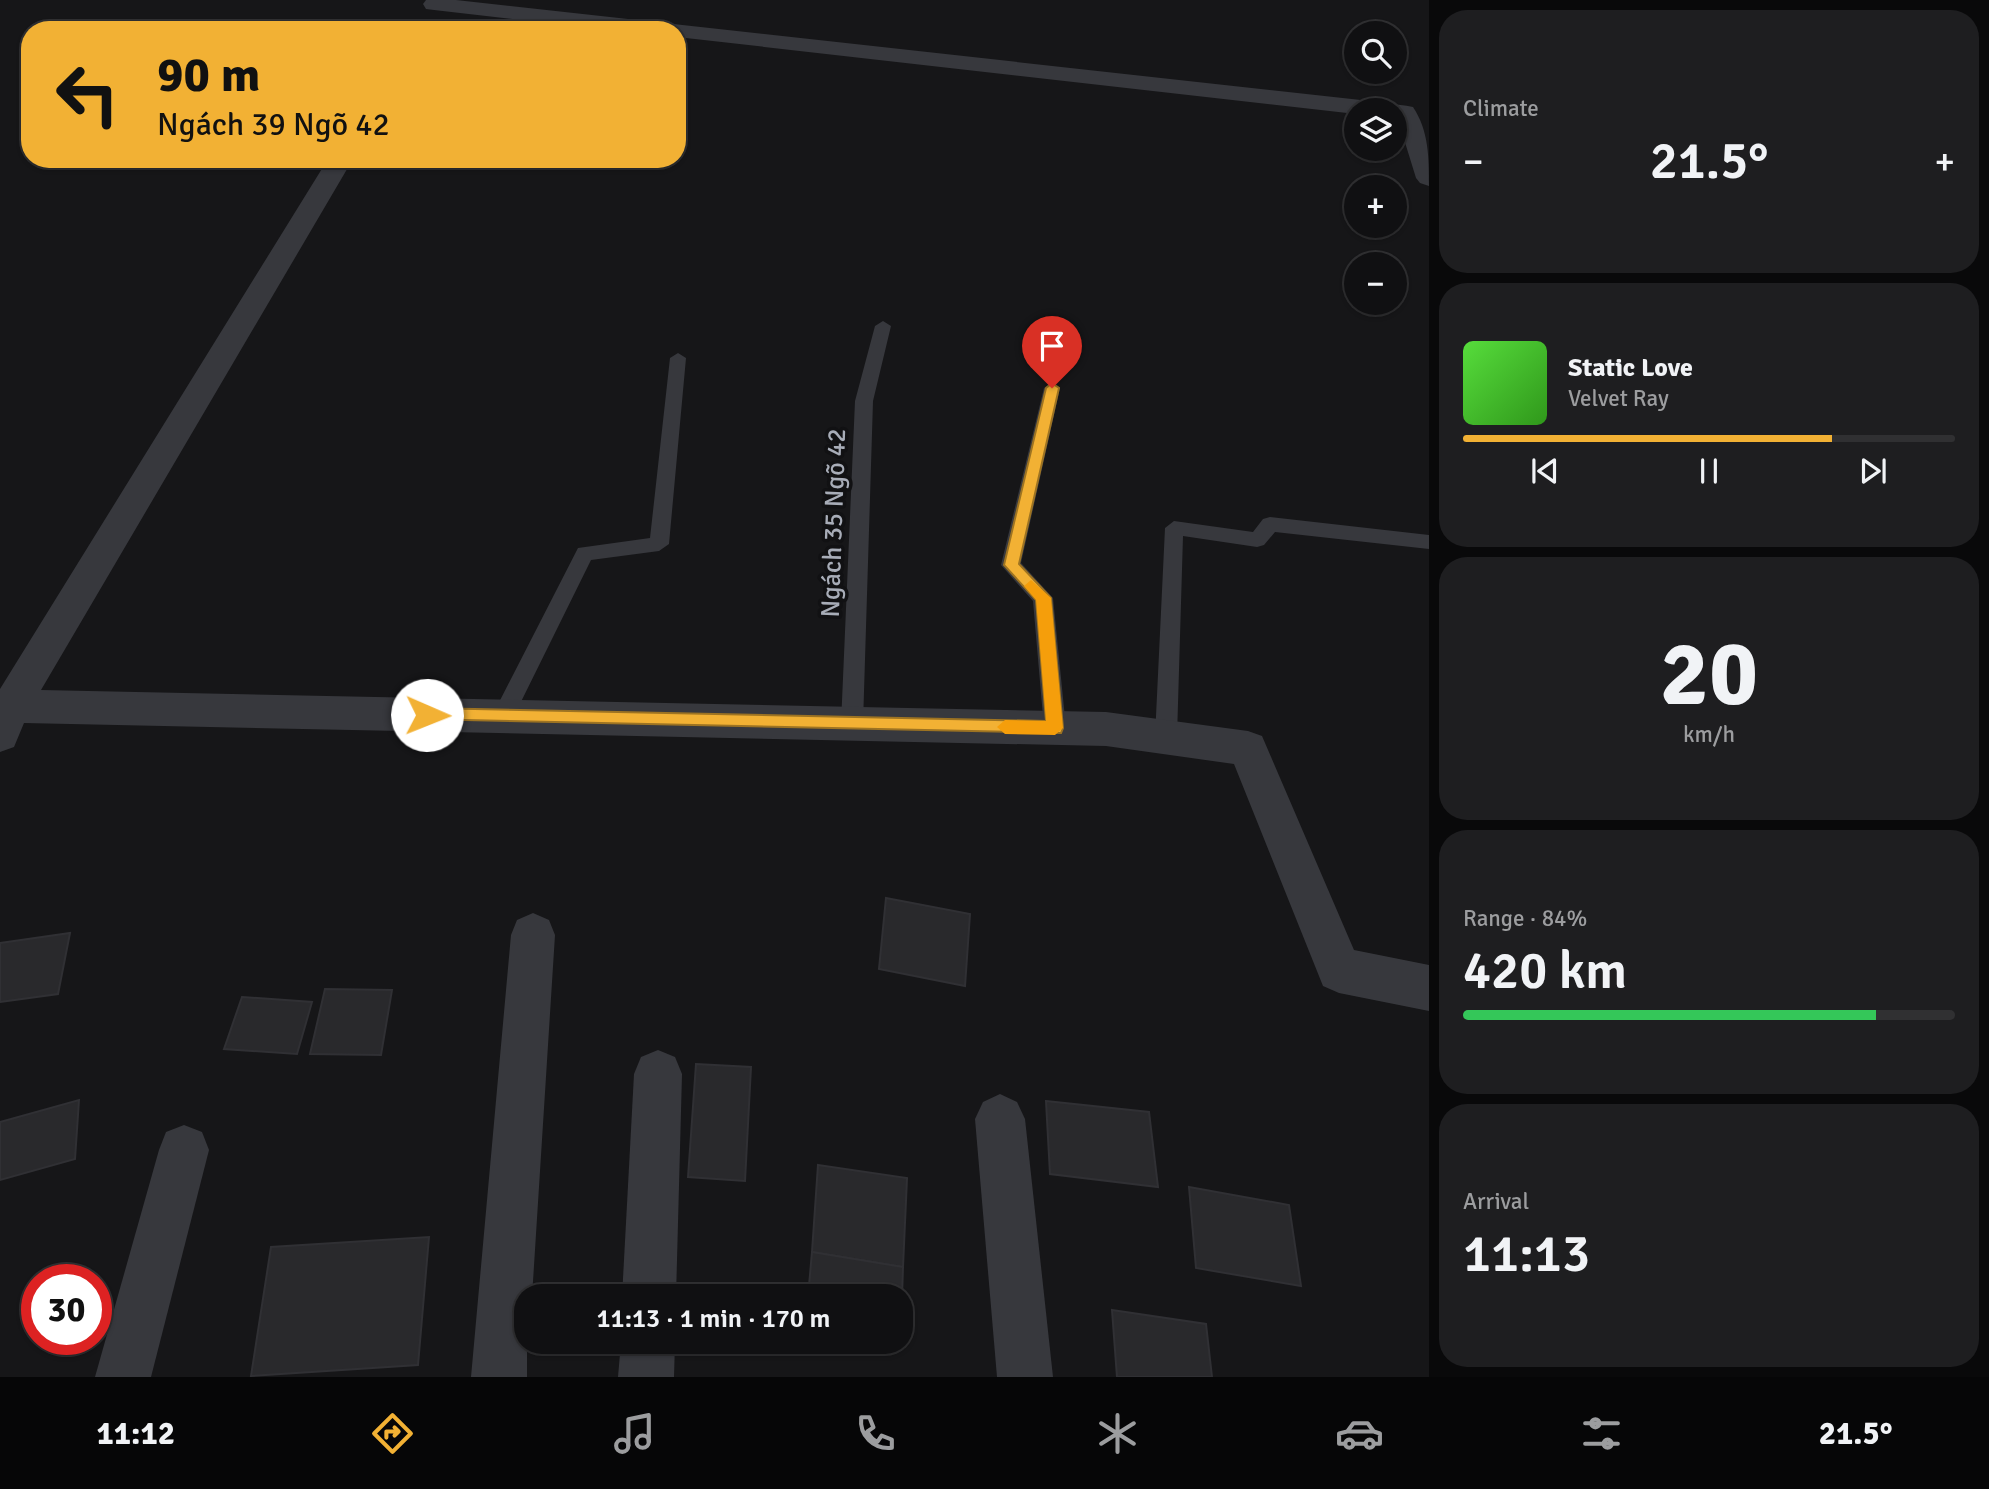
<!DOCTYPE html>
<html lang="en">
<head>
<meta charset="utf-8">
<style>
	:root { --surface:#101012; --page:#1e1e20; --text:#f1f3f6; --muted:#9c9d9f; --line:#303032; --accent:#f2b134 }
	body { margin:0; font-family:Signika,sans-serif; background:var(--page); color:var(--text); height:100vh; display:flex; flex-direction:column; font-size:26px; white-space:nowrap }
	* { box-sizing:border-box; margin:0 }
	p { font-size:23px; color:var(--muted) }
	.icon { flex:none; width:38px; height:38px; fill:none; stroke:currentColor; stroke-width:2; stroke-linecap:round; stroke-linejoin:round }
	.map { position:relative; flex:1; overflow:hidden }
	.panel { display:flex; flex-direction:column; gap:10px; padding:10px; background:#09090a; width:560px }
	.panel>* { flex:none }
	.top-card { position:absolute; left:21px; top:21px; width:665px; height:147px; border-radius:28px; box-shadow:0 2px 5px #0004,0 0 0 2px var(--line); background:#f2b134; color:#111; overflow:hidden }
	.tools { position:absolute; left:1344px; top:21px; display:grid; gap:14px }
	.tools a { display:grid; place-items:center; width:63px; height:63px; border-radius:50%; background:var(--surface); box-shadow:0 2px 5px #0004,0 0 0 2px var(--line); font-size:35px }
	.speed { position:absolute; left:21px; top:1264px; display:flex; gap:14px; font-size:35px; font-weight:700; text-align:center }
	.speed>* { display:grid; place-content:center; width:91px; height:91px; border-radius:50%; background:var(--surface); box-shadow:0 2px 5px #0004,0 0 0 2px var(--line); line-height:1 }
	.speed .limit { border:10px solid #d22; background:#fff; color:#111 }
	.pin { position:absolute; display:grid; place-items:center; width:60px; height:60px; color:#fff; margin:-72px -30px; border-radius:50% 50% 50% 0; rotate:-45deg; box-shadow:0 0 7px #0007 }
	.pin .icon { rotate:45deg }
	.me { position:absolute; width:77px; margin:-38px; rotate:91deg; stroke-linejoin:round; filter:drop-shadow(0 0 5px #0008) }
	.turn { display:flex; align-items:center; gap:24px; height:147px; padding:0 21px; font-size:32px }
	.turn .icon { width:91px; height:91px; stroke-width:2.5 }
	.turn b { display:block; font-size:49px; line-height:60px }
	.big { font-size:52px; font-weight:600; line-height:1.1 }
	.panel .card { flex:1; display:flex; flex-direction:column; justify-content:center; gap:10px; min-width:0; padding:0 24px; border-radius:28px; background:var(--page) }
	.panel .dial { align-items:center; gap:0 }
	.dial b { font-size:91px; line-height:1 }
	.song { display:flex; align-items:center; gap:21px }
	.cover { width:84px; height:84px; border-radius:10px; background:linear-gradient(135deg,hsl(110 70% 55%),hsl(110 70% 35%)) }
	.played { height:7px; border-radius:4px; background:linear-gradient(90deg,var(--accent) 75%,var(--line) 75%) }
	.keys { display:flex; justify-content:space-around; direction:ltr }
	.heat { display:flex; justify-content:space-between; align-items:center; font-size:38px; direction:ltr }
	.charge { height:10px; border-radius:5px; background:linear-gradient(90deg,#34c759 84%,var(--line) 0) }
	.trip { position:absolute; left:514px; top:1284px; width:399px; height:70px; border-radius:28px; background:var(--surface); box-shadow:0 2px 5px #0004,0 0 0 2px var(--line); font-weight:600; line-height:70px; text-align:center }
	.menu { display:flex; height:112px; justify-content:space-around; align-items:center; background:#060607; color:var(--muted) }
	.menu .icon { width:49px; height:49px }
	.menu .active { color:var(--accent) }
	.menu b { font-size:32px; color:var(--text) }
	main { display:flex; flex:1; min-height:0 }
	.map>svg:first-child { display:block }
	.building { fill:#29292c; stroke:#303034; stroke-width:2 }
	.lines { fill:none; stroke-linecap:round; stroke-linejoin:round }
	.service { fill:#37383d; fill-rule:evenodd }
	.minor { fill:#37383d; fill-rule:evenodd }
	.route { fill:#f2b134; stroke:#9d7322; stroke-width:2 }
	.slow { fill:#f59e0b }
	.labels { text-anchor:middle; stroke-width:7; stroke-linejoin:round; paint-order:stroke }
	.street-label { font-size:26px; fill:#a8adb8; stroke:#111113 }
</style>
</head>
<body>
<main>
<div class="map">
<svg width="1429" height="1377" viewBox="0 0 1429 1377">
	<rect width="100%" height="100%" fill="#161618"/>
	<g class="building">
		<polygon points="886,898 970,914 965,986 879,969"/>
		<polygon points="70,933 58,994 0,1002 0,943"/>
		<polygon points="325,989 392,990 381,1055 310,1054"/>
		<polygon points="242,997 312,1002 297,1054 224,1049"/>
		<polygon points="696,1064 751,1067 745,1181 688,1177"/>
		<polygon points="79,1100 75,1159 0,1180 0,1122"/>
		<polygon points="1046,1101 1149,1112 1158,1187 1050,1174"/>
		<polygon points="818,1165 907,1178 903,1267 812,1252"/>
		<polygon points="1189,1187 1289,1205 1301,1286 1196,1268"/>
		<polygon points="429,1237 418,1365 251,1376 271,1247"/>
		<polygon points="812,1252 903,1267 901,1328 901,1297 808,1297"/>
		<polygon points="1112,1310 1206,1324 1212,1377 1117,1377"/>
	</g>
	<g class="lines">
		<g class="service">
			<polygon points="883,321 891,326 873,401 863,724 860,731 852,733 844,731 841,724 855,401 875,326"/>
			<polygon points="678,353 686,358 669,544 659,551 591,560 511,722 503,725 495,722 492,716 578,548 650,538 670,358"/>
			<polygon points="1052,382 1060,388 1021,563 1053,598 1066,728 1063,735 1055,737 1047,735 1044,728 1033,601 1001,565 1044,388"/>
			<polygon points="1270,517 1429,535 1429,549 1275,532 1264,545 1257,547 1183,536 1177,737 1174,744 1166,746 1158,744 1155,737 1165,528 1174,521 1253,532 1263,519"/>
		</g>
		<g class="minor">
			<path d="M426,0H456L1388,103C1397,105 1404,105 1413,107C1429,131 1429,158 1429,186L1420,183L1416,178L1395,110H1356V114L677,37V30H609L434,10L426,9L423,4Z"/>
			<polygon points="328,159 353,159 41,690 1106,712 1248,731 1262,736 1354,950 1429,965 1429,1011 1339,993 1323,986 1234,764 1106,746 24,723 14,747 0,752 0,689"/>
			<polygon points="533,913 549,920 555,935 532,1297 527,1297 527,1377 471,1377 511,935 517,920"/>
			<polygon points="658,1050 675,1057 682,1074 676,1297 622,1297 634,1074 641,1057"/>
			<polygon points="1000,1094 1017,1102 1025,1119 1053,1377 997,1377 975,1119 983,1102"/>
			<polygon points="184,1125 202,1132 209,1150 151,1377 95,1377 159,1150 166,1132"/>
			<polygon points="621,1342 675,1342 674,1377 618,1377"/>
		</g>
	</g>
	<polygon class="route" points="1052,383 1059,388 1019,564 1051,598 1063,728 1061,733 421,719 421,710 427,708 1046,721 1036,600 1004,565 1046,388"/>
	<polygon class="slow" points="1031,580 1051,598 1063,728 1055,735 1005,734 997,727 1005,720 1046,721 1036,600 1024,586"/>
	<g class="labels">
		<g class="street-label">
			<text transform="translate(833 523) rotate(-88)" y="9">Ngách 35 Ngõ 42</text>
		</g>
	</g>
</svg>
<div class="tools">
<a><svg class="icon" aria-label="search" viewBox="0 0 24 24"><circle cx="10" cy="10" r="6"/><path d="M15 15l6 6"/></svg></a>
<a><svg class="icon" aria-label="layers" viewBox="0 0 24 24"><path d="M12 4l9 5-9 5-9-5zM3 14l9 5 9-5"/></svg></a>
<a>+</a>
<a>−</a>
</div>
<div class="speed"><div class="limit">30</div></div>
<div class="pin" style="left:1052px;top:388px;background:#d93025"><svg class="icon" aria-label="arrive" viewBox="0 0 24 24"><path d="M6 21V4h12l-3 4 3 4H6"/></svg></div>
<svg class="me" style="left:427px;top:715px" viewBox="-20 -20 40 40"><circle r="19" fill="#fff"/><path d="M0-13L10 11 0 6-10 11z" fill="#f2b134"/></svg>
<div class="trip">11:13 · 1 min · 170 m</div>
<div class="top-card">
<div class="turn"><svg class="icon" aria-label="left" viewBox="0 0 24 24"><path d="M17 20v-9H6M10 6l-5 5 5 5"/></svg><div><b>90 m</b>Ngách 39 Ngõ 42</div></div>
</div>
</div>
<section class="panel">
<div class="card"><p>Climate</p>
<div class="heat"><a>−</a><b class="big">21.5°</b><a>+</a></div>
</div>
<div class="card">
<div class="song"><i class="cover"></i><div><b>Static Love</b><p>Velvet Ray</p></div></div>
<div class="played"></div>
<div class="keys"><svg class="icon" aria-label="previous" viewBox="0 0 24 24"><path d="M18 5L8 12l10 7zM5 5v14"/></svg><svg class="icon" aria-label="pause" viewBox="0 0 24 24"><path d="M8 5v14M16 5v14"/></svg><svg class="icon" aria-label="next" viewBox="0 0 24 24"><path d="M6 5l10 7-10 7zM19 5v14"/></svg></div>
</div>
<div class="card dial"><b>20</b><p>km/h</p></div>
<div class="card"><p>Range · 84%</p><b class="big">420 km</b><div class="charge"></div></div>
<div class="card"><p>Arrival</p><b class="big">11:13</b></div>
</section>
</main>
<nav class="menu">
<b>11:12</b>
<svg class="icon active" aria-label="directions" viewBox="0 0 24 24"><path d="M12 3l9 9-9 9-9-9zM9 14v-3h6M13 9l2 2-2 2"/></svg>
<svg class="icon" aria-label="music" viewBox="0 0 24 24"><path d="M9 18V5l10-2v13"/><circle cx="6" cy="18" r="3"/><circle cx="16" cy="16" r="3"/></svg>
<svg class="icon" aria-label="phone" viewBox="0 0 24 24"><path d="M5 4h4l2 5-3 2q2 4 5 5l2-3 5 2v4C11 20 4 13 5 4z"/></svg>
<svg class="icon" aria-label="climate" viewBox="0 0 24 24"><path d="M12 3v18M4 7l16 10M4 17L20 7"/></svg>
<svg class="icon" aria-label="car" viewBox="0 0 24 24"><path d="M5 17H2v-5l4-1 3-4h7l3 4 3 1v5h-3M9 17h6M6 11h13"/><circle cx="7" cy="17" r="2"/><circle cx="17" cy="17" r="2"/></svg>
<svg class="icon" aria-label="filters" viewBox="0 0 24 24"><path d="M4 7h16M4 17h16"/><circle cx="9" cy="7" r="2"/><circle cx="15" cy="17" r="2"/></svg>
<b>21.5°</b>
</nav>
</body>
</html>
